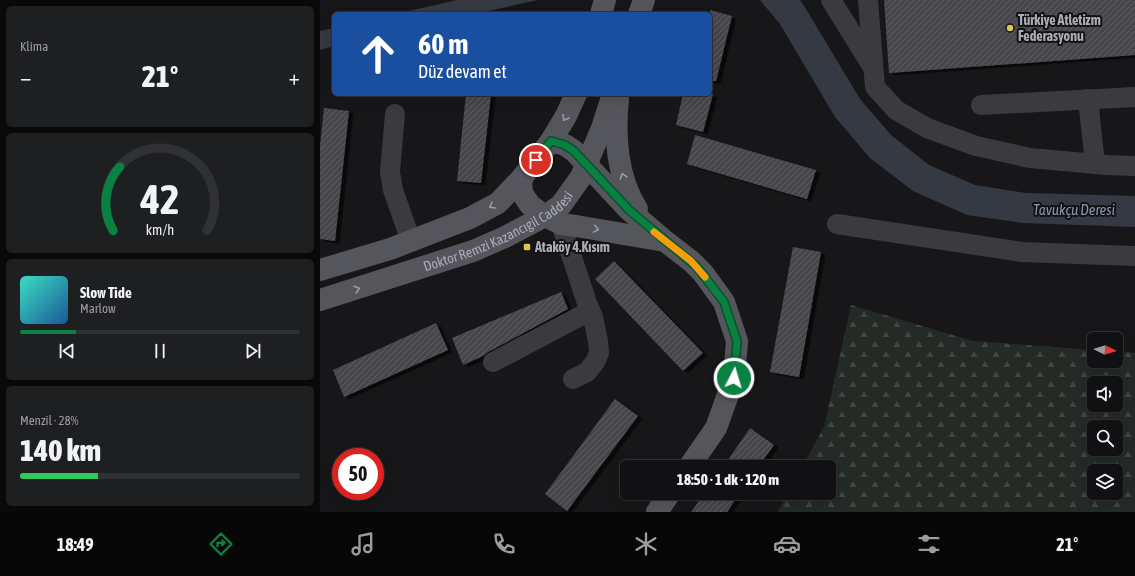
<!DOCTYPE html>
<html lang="tr">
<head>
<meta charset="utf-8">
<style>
	:root { --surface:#111113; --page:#1e1f21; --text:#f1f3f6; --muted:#9c9da0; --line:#303133; --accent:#0b8043 }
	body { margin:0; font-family:"Asap Condensed",sans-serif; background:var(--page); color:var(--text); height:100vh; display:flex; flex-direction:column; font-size:15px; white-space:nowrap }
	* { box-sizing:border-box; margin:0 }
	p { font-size:13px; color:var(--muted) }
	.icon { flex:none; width:22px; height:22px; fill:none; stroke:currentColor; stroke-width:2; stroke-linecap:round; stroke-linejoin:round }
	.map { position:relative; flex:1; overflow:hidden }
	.side { display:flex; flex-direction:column; gap:6px; padding:6px; background:#09090a; width:320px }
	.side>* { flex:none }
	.banner { position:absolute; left:12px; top:12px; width:380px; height:84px; border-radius:6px; box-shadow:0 4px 16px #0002,0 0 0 1px var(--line); background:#1a4fa0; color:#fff; overflow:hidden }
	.needle { width:26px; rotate:95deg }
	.buttons { position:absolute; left:767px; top:332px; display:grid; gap:8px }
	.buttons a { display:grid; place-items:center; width:36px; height:36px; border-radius:6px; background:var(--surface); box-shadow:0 4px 16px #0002,0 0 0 1px var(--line); font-size:20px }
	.speed { position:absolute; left:12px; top:448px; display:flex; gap:8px; font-size:20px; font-weight:700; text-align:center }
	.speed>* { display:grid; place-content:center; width:52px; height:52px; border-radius:50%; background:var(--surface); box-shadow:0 4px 16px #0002,0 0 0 1px var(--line); line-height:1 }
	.speed .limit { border:6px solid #d22; background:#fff; color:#111 }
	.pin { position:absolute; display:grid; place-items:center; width:34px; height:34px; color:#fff; margin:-17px; border:2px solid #fff; border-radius:50%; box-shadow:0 1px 4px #0007 }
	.me { position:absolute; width:44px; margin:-22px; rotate:5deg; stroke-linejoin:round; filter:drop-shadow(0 0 3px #0008) }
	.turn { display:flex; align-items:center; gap:14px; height:84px; padding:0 20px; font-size:18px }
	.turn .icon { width:52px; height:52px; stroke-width:2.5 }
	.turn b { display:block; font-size:28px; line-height:34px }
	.big { font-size:30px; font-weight:800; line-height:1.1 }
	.side .widget { flex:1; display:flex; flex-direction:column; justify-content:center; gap:6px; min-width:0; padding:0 14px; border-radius:6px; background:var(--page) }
	.side .dial { align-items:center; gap:0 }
	.dial svg { height:104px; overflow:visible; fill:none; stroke:var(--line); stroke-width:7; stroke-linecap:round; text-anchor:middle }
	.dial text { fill:var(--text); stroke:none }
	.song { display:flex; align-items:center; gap:12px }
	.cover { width:48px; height:48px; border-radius:6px; background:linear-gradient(135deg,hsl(170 70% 55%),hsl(210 70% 35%)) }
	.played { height:4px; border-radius:2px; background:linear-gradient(90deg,var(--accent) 20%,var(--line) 20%) }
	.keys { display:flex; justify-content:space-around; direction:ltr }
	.heat { display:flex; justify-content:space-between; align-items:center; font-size:22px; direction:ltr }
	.charge { height:6px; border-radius:3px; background:linear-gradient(90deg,#34c759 28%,var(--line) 0) }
	.trip { position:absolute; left:300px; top:460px; width:216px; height:40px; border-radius:6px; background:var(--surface); box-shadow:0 4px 16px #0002,0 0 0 1px var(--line); font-weight:800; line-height:40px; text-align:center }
	.tabs { display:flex; height:64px; justify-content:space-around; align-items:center; background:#070708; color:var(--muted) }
	.tabs .icon { width:28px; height:28px }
	.tabs .active { color:var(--accent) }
	.tabs b { font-size:18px; color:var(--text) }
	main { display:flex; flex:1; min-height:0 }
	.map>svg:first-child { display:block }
	.forest { fill:url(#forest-firs); fill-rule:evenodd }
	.water { fill:#343942 }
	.building { fill:url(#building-hatch); filter:url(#shadow) }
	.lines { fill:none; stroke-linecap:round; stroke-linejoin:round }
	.minor { stroke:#3b3b3f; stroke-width:20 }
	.major { stroke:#55555c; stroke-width:22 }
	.oneway { stroke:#9a9ba5 }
	.route-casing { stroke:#07532c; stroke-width:10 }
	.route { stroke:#0b8043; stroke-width:7 }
	.slow { stroke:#f59e0b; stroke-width:7 }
	.poi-dot { fill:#ddc74b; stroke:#121214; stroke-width:1.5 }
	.labels { text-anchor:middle; stroke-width:4; stroke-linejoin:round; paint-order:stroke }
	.poi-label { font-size:14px; font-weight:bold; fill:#abacb7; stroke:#121214; text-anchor:start }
	.street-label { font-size:14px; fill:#abacb7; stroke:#121214 }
	.water-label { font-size:15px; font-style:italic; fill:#8694ae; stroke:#121214 }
</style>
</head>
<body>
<main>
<section class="side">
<div class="widget"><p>Klima</p>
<div class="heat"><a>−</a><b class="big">21°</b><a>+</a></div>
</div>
<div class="widget dial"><svg viewBox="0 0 100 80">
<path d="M14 69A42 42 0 1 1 86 69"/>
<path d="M14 69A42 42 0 0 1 19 20" stroke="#0b8043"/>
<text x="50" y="56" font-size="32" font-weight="700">42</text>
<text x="50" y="72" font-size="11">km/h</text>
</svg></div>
<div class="widget">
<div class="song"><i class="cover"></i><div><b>Slow Tide</b><p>Marlow</p></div></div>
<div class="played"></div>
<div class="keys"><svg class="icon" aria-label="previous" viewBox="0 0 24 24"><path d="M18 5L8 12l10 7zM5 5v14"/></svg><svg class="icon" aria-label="pause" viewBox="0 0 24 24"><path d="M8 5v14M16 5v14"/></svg><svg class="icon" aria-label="next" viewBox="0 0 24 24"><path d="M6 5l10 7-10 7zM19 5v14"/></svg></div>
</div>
<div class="widget"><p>Menzil · 28%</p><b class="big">140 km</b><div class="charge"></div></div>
</section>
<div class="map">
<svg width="815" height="512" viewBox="0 0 815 512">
	<defs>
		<pattern id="forest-firs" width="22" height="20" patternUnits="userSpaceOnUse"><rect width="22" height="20" fill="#242a26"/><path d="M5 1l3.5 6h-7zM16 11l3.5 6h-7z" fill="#414643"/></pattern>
		<pattern id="building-hatch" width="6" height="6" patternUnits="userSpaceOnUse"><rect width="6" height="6" fill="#47474b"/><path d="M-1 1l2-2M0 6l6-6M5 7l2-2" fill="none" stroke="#5f5f63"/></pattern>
		<filter id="shadow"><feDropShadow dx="4.5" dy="2.5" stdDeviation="0" flood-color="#0009"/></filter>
	</defs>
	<rect width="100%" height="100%" fill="#171719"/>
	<path class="forest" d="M531,305L653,341L774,350V361H796V351L815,353V512H458L468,493H509V467H482L504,427ZM774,383H796V405H774ZM774,427H796V449H774ZM774,471H796V493H774Z"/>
	<g class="water">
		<polygon points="137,0 218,0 154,14 76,14"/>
		<polygon points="440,0 480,0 486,9 540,99 571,135 609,165 655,185 706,193 815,196 815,227 703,223 647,215 593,191 550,158 515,117 460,24"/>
		<polygon points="14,28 14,46 0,50 0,31"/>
	</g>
	<g class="building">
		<polygon points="564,0 815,0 815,55 569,73"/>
		<polygon points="390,10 412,16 396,81 390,81"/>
		<polygon points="146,94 171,94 161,183 137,181"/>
		<polygon points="363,94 393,94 383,132 356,125"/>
		<polygon points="4,108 29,111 15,241 0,239 0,146"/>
		<polygon points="375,135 496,170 487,199 367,164"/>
		<polygon points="473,247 501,252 479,377 450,372"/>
		<polygon points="294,261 383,353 363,371 275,279"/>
		<polygon points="241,292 248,309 168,352 163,356 143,365 132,338"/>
		<polygon points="116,323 128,350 24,397 13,370"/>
		<polygon points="295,399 318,416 247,511 225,494"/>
		<polygon points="430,428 454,445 438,467 403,467"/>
		<polygon points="385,493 420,493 407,512 371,512"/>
	</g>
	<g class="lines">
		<g class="minor">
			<polyline points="511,0 552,66"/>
			<polyline points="548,0 555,87 576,110 607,128 656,146 710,158 787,165 815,166"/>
			<polyline points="768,99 775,164"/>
			<polyline points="661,105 815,97"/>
			<polyline points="75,114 70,172 73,190 91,241"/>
			<polyline points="241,224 267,303 273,317 278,341 279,353 275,362 267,372 253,379"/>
			<polyline points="517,224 702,252 815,256"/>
			<polyline points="173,362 270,311"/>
		</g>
		<g class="major">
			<polyline points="281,14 285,0"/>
			<polyline points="319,14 324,0"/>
			<path d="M298,99C294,135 297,178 317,209"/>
			<polyline points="231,141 245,145 254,151 309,210 345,241 371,261 383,273 404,302 417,341 414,378 396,428 369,467"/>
			<polyline points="201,179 202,193 210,205 225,216 241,224 256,226 345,241"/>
			<polyline points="0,270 70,249 150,218 178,203 201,179 231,141 246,116 256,94"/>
			<path id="s1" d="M0,300L153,251L185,237L225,216L241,205L261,177L282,128L293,94"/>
			<polyline points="337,512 350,493"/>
		</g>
	</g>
	<defs><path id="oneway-chevron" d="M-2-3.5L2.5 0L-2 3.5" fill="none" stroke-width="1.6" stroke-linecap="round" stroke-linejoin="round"/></defs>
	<g class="oneway">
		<use href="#oneway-chevron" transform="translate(245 118) rotate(119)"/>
		<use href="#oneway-chevron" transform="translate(303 176) rotate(-107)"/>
		<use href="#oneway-chevron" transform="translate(172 206) rotate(150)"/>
		<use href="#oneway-chevron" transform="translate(276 229) rotate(10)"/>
		<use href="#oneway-chevron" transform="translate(37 289) rotate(-17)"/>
	</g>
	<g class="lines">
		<g class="route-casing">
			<polyline id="route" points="216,160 231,141 245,145 254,151 309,210 377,267 404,302 417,341 414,378"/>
		</g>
		<use href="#route" class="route"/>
		<polyline class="slow" points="334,232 371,261 385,277"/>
	</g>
	<g class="poi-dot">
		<circle cx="690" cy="28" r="4"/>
		<rect x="203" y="243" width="8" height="8" rx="2"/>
	</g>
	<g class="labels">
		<g class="poi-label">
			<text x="698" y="25">Türkiye Atletizm<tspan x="698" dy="16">Federasyonu</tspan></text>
			<text x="215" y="252">Ataköy 4.Kısım</text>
		</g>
		<g class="street-label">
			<text dy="5" stroke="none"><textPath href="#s1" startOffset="192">Doktor Remzi Kazancıgil Caddesi</textPath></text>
		</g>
		<g class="water-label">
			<text x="754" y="215">Tavukçu Deresi</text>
		</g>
	</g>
</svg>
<div class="buttons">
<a><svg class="needle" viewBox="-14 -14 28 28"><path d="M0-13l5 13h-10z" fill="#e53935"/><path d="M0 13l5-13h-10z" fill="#9c9da0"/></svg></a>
<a><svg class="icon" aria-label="sound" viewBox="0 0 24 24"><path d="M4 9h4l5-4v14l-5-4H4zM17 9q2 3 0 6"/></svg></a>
<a><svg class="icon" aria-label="search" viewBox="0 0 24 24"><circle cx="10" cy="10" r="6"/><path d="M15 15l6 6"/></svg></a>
<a><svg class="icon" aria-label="layers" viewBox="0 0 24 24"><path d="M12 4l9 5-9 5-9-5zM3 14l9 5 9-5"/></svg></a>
</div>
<div class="speed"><div class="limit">50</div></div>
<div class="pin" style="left:216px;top:160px;background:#d93025"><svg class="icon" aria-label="arrive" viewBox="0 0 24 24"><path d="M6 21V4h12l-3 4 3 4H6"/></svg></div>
<svg class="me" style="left:414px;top:378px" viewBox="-20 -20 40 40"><circle r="17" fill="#0b8043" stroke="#fff" stroke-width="3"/><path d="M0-11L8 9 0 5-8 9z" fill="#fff"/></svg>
<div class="trip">18:50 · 1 dk · 120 m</div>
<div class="banner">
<div class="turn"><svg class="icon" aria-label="ahead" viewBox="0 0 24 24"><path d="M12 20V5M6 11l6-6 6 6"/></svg><div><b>60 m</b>Düz devam et</div></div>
</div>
</div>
</main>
<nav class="tabs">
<b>18:49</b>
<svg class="icon active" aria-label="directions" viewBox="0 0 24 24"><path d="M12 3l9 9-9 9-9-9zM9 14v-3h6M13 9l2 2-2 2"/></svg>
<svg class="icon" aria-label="music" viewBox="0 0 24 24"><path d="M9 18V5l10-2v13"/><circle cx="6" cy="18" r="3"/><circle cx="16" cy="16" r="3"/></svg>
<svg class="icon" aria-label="phone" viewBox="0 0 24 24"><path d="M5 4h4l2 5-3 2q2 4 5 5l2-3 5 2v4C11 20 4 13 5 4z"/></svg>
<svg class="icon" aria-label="climate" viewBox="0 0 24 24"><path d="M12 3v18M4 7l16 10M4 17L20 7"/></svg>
<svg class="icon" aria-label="car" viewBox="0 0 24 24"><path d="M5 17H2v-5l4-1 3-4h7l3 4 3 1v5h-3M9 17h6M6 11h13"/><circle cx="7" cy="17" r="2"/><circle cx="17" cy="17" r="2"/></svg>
<svg class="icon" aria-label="filters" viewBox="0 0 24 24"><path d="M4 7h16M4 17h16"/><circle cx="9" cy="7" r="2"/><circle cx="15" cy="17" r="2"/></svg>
<b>21°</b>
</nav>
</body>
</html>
